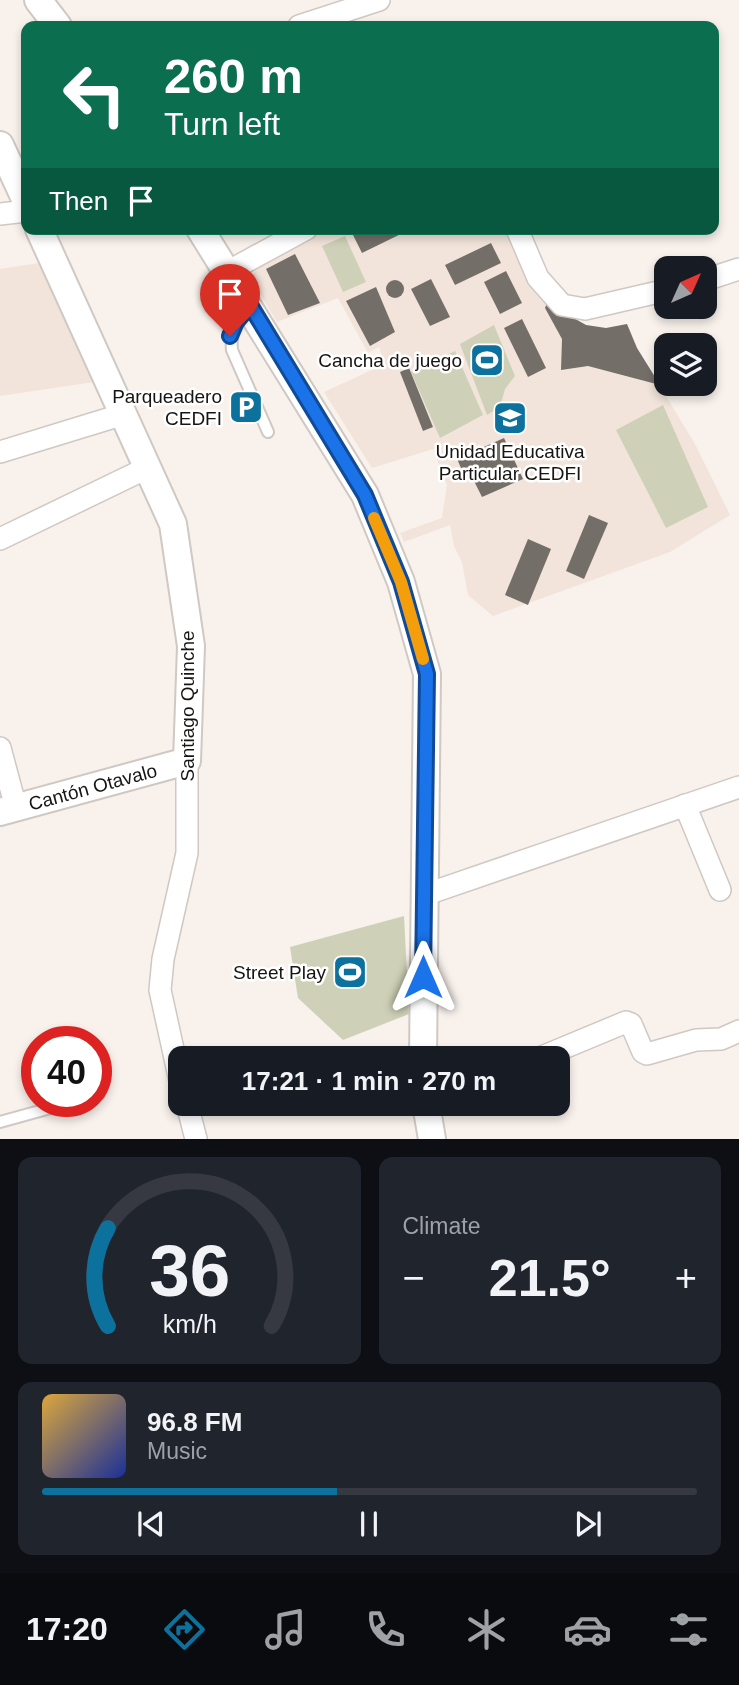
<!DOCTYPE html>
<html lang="en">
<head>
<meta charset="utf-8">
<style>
	:root { --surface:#171b24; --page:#20242c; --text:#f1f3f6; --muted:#9ea1a6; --line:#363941; --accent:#0d719e }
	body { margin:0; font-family:Helvetica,sans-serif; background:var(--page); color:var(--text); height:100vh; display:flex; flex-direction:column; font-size:26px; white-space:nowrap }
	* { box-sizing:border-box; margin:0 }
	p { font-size:23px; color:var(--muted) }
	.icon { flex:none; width:38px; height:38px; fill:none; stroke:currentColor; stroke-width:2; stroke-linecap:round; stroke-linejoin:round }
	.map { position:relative; height:1139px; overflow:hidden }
	.panel { display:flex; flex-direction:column; gap:18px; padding:18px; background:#0d0f14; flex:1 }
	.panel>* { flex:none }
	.banner { position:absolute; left:21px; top:21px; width:698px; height:214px; border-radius:14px; box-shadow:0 4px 10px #0003; background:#0b6e4f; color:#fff; overflow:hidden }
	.needle { width:46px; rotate:45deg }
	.buttons { position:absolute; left:654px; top:256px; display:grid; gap:14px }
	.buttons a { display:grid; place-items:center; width:63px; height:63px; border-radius:14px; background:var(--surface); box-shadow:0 4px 10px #0003; font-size:35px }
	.speed { position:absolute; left:21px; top:1026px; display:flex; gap:14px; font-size:35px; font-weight:700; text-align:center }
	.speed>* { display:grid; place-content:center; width:91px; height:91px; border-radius:50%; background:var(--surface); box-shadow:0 4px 10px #0003; line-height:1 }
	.speed .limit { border:10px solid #d22; background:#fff; color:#111 }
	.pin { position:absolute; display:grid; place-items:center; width:60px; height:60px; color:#fff; margin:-72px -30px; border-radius:50% 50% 50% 0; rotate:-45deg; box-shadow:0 0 7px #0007 }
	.pin .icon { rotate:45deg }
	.me { position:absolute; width:77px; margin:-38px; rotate:0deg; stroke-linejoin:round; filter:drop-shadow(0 0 5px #0008) }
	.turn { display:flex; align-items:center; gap:24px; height:147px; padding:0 28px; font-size:32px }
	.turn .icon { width:91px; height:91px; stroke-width:2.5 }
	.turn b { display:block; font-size:49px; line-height:60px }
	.then { display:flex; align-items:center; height:66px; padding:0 28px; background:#0003; gap:14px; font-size:26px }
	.big { font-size:52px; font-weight:600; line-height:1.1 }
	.panel .widget { flex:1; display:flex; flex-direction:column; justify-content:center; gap:10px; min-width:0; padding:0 24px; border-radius:14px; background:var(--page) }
	.panel .dial { align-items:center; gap:0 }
	.dial svg { height:182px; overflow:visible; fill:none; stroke:var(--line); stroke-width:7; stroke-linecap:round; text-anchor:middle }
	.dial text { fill:var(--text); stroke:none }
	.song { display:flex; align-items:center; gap:21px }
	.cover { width:84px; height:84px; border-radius:10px; background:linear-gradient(135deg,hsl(40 70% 55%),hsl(230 70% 35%)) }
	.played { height:7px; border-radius:4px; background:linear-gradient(90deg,var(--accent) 45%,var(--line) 45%) }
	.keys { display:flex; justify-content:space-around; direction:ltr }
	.heat { display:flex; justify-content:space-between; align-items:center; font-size:38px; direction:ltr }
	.panel .tiles { flex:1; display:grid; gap:18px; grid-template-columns:1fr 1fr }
	.widget:last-child { grid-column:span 2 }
	.trip { position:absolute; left:168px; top:1046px; width:402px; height:70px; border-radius:14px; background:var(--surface); box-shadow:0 4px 10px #0003; font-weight:600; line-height:70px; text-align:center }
	.tabs { display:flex; height:112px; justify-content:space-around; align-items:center; background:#090b0e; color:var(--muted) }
	.tabs .icon { width:49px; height:49px }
	.tabs .on { color:var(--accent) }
	.tabs b { font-size:32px; color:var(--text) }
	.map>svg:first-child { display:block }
	.built { fill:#f2e4da }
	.green { fill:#ced1b7 }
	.building { fill:#746e69 }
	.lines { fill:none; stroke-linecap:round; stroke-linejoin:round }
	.service-casing { stroke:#cfc8c3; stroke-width:14 }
	.minor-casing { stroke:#cfc8c3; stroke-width:24 }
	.tertiary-casing { stroke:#cfc8c3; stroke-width:30 }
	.service { stroke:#fff; stroke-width:10 }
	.minor { stroke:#fff; stroke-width:21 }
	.tertiary { stroke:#fff; stroke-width:26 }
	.route-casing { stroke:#114b97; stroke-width:18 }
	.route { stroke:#1a73e8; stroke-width:12 }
	.slow { stroke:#f59e0b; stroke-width:12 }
	.labels { text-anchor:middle; stroke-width:5; stroke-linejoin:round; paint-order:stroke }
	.poi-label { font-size:19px; fill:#171513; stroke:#fff; text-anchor:end }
	.street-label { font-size:19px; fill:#171513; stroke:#fff }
</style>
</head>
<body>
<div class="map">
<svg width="739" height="1139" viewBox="0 0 739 1139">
	<rect width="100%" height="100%" fill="#f8f1ec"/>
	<g class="built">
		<polygon points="324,229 507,229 547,303 586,325 606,328 627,324 637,348 695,444 730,515 670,552 493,616 468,595 462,562 454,546 450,525 404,542 400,533 442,518 447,485 433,449 372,468 324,392 385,364 379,347 368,353 338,298 277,322 253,282 252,276 262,260 285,246"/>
		<polygon points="39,263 94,382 0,396 0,269"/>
	</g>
	<g class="green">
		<polygon points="345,236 366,282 343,292 322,246"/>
		<polygon points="494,325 515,376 505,389 500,407 487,415 460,344"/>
		<polygon points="455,351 483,415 440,438 411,372"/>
		<polygon points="663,405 708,507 666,528 616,430"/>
		<polygon points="404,916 409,1014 343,1040 298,998 290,947"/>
	</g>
	<g class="building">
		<polygon points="359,229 411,229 362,253 352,233"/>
		<polygon points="491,243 501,263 455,285 445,265"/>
		<polygon points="295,254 320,303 288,315 266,269"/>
		<polygon points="506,271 522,303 500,314 484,282"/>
		<polygon points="431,279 450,317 430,326 411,289"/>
		<circle cx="395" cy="289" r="9"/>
		<polygon points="376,287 395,332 370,346 346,301"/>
		<polygon points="547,303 586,325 606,328 627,324 637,348 660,385 588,366 561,370 562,339 545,308"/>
		<polygon points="522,319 546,368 528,377 504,328"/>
		<polygon points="409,368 433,427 423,431 400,372"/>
		<polygon points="504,438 523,479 482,497 472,477 466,479 457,459"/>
		<polygon points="589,515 608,523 584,579 566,571"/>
		<polygon points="528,539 551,549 528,605 505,595"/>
	</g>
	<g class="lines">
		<g class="service-casing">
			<g id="service">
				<path d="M248,307C236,322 230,331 232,350L268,432"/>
				<polyline points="96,1095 99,1094"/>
				<polyline points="0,1122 76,1101"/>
			</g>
		</g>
		<g class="minor-casing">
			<g id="minor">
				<polyline points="299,26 379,0"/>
				<polyline points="0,214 26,211"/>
				<polyline points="517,229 538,278 562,305 585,309 667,290"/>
				<polyline points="229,271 306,229"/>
				<polyline points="705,280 739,269"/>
				<polyline points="0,452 124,414"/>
				<polyline points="0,539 149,467"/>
				<polyline points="0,748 16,808"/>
				<polyline points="685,805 720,890"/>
				<polyline points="424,895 739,787"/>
				<polyline points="537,1059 626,1022 631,1024 643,1052 647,1054 696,1040 721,1039 739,1031"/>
				<polyline points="180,1081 160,990 163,959 187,853 187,761"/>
				<polyline points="187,1104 196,1139"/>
			</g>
		</g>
		<g class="tertiary-casing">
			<g id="tertiary">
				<polyline points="38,0 58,26"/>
				<polyline points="0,145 26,201"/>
				<polyline points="200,229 365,495 401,582 427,674 423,1059"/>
				<path id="s1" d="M0,812L187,761L191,646L173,524L39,229"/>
				<polyline points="426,1104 432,1139"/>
			</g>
		</g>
		<use href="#service" class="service"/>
		<use href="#minor" class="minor"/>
		<use href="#tertiary" class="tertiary"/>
	</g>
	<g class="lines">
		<g class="route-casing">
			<polyline id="route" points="230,336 236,322 250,305 365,495 401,582 427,674 423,977"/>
		</g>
		<use href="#route" class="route"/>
		<polyline class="slow" points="374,518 401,582 423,659"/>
	</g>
	<defs>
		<g id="stadium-square" transform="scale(1.75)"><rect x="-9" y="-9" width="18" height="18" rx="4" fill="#0d719e" stroke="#fff"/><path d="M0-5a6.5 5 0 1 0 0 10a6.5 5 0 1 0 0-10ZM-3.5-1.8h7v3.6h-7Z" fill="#fff"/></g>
		<g id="parking-square" transform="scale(1.75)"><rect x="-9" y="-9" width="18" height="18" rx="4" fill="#0d719e" stroke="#fff"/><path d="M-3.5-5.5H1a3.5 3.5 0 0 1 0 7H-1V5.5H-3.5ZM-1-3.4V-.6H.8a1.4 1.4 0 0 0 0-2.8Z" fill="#fff"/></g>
		<g id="school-square" transform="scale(1.75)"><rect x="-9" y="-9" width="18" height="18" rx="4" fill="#0d719e" stroke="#fff"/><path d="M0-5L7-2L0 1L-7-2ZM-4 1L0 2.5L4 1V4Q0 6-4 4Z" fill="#fff"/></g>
	</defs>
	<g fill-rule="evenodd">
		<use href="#stadium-square" x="487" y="360"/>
		<use href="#parking-square" x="246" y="407"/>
		<use href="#school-square" x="510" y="418"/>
		<use href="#stadium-square" x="350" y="972"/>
	</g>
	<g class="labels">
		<g class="poi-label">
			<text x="462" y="367">Cancha de juego</text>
			<text x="222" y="403">Parqueadero<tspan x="222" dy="22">CEDFI</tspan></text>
			<text x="510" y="458" text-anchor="middle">Unidad Educativa<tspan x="510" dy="22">Particular CEDFI</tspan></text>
			<text x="326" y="979">Street Play</text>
		</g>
		<g class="street-label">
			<text transform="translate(187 706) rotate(-90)" y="7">Santiago Quinche</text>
			<text dy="7" stroke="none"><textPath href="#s1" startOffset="96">Cantón Otavalo</textPath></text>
		</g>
	</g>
</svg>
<div class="buttons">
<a><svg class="needle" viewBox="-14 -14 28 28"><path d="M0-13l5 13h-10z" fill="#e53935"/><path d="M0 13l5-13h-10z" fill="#9ea1a6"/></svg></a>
<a><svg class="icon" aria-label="layers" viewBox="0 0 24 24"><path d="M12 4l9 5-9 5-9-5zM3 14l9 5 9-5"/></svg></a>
</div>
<div class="speed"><div class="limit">40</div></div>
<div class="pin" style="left:230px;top:336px;background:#d93025"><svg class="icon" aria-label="arrive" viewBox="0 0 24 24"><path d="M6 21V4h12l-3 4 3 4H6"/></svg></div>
<svg class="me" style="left:423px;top:977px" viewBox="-20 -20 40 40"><path d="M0-17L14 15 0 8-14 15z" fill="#1a73e8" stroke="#fff" stroke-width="4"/></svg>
<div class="trip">17:21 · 1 min · 270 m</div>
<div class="banner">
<div class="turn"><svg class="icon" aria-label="left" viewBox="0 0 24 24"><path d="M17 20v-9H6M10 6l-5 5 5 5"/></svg><div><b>260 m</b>Turn left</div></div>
<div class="then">Then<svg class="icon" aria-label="arrive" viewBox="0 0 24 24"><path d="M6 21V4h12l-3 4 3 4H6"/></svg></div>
</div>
</div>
<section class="panel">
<div class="tiles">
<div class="widget dial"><svg viewBox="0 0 100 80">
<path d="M14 69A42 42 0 1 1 86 69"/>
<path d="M14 69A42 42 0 0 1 14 26" stroke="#0d719e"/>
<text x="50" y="56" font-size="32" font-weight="700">36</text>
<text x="50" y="72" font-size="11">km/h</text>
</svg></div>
<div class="widget"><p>Climate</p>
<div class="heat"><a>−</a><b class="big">21.5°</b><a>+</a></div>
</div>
<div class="widget">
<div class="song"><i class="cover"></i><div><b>96.8 FM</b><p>Music</p></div></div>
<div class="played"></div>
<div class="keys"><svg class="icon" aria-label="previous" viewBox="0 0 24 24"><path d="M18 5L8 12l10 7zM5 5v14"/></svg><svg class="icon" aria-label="pause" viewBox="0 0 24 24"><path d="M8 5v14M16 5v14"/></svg><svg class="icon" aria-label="next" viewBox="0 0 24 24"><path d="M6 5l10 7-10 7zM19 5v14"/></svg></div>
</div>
</div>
</section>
<nav class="tabs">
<b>17:20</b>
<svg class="icon on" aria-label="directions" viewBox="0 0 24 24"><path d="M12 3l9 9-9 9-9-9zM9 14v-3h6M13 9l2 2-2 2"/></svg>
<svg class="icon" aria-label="music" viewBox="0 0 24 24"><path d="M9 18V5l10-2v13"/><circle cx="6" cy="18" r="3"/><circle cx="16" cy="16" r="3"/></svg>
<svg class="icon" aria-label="phone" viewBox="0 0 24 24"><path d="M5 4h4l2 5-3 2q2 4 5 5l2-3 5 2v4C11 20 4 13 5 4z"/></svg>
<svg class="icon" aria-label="climate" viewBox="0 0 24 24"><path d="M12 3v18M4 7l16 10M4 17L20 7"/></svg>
<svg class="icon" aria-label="car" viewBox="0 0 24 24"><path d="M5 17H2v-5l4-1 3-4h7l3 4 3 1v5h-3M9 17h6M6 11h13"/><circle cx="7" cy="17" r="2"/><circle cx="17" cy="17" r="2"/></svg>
<svg class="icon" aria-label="filters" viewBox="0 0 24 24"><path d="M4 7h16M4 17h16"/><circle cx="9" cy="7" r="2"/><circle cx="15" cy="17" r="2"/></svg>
</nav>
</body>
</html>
